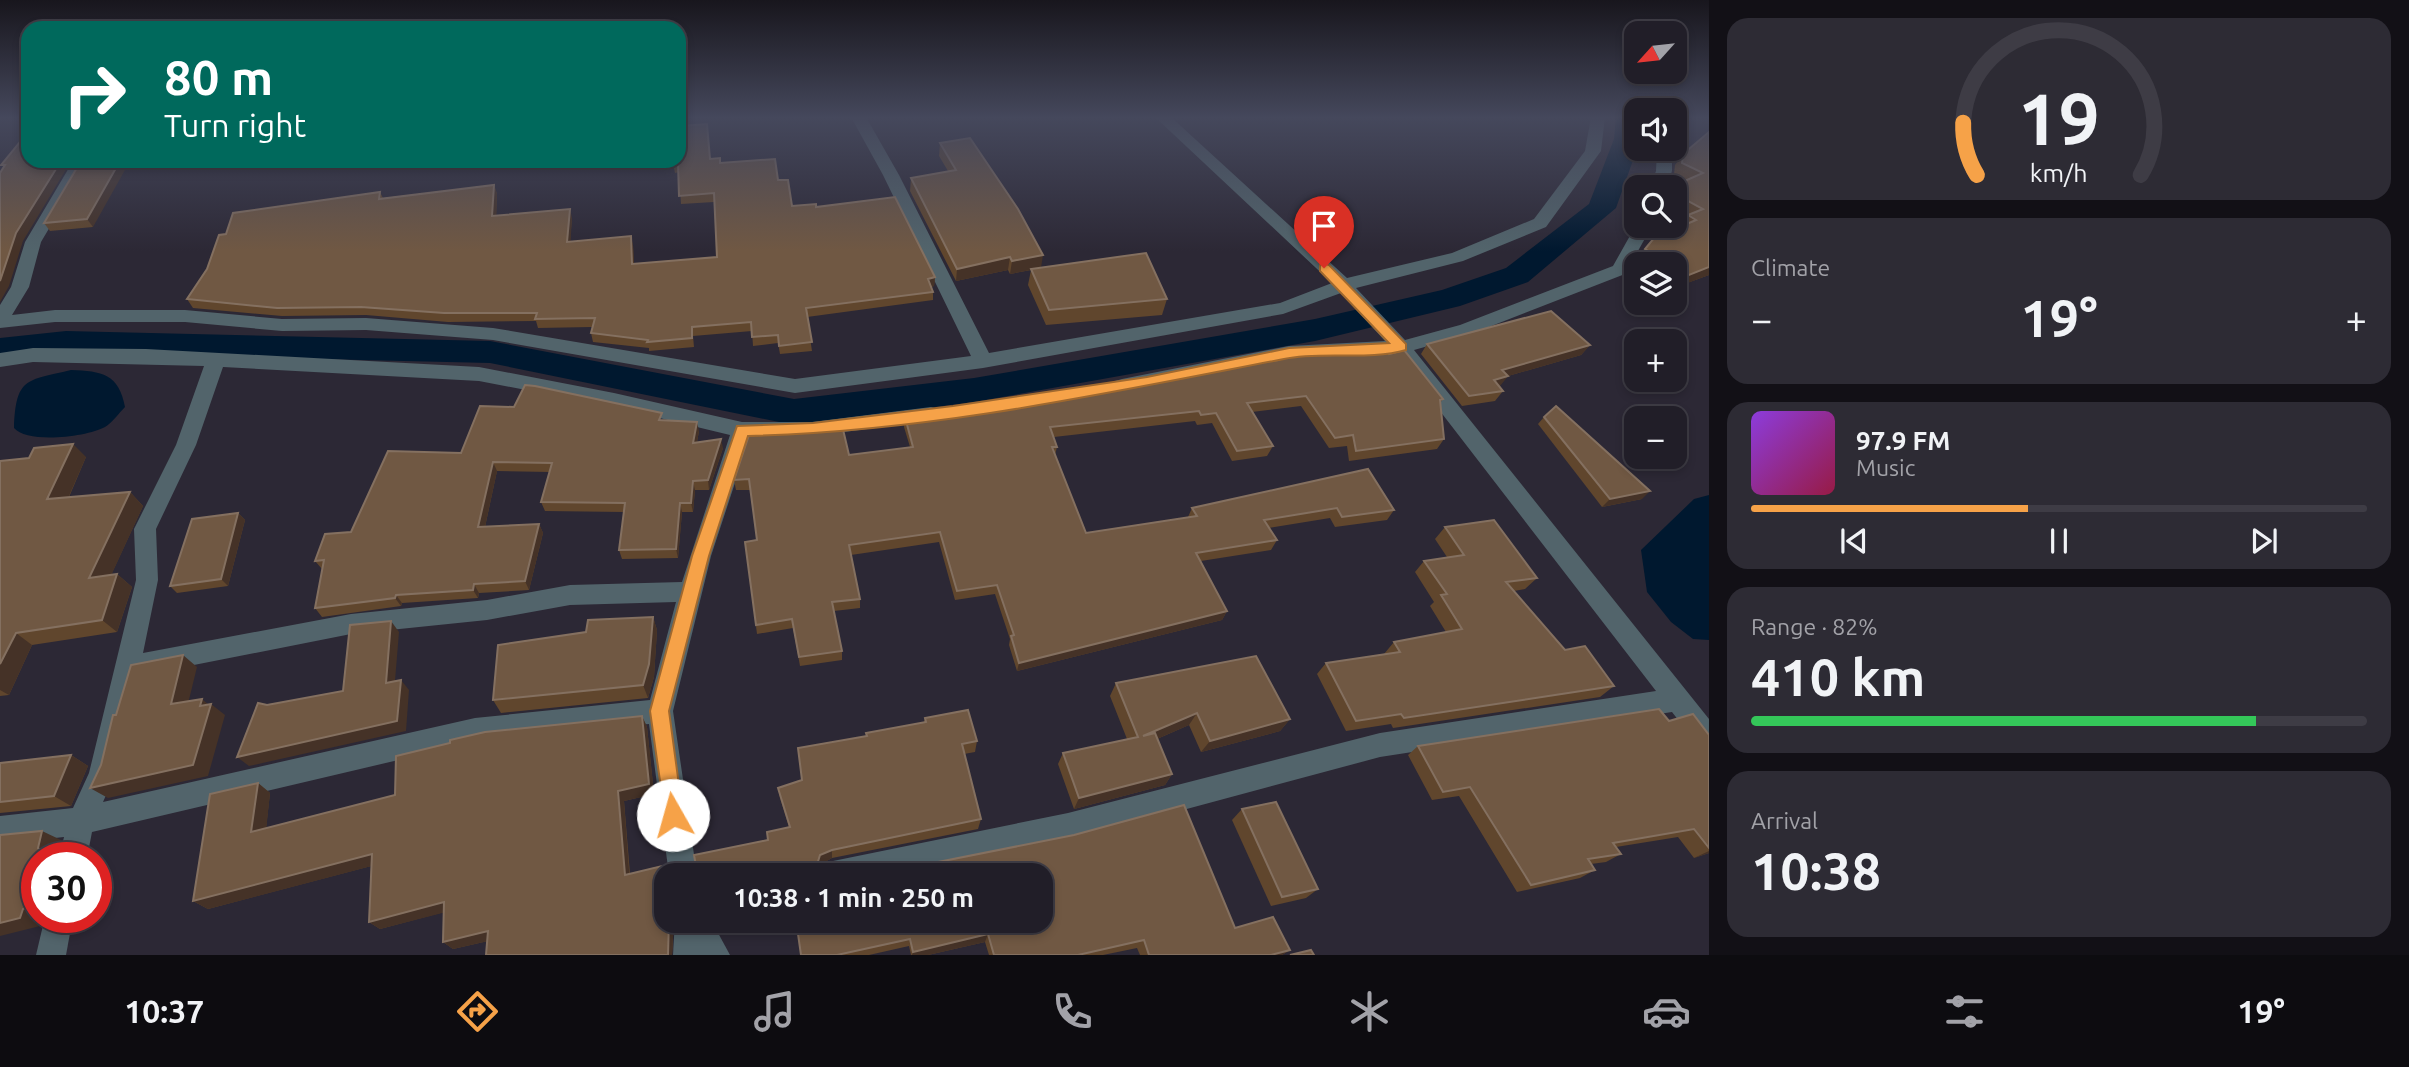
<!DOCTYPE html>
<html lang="en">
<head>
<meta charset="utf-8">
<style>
	:root { --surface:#211e28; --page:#2d2b34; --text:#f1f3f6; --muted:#a2a2a8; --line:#3e3c45; --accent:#f6a248 }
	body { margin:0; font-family:Ubuntu,sans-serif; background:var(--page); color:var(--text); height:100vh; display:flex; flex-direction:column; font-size:26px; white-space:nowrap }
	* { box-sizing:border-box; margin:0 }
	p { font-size:23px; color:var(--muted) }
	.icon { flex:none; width:38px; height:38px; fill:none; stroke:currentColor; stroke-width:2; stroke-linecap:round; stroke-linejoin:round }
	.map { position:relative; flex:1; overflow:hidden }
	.drawer { display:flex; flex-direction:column; gap:18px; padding:18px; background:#121016; width:700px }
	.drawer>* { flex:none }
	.top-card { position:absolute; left:21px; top:21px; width:665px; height:147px; border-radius:21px; box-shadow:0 4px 10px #0003,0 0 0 2px var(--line); background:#00695c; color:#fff; overflow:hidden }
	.needle { width:46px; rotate:243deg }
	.tools { position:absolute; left:1624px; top:21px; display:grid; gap:14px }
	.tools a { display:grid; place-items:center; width:63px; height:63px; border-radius:14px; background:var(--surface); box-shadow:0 4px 10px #0003,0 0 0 2px var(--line); font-size:35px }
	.speed { position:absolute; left:21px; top:842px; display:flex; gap:14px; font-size:35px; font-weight:700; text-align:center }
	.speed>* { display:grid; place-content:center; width:91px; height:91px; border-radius:50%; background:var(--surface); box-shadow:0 4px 10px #0003,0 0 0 2px var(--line); line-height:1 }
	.speed .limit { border:10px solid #d22; background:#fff; color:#111 }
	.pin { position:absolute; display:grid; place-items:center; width:60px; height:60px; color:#fff; margin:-72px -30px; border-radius:50% 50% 50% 0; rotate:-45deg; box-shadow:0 0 7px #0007 }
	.pin .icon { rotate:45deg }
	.me { position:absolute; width:77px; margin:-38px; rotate:353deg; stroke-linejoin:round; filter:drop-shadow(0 0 5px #0008) }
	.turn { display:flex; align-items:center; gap:24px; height:147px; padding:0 28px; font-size:32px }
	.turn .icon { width:91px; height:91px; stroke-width:2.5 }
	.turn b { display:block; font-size:49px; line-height:60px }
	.big { font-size:52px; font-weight:700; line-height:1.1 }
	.drawer .widget { flex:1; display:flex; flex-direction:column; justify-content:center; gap:10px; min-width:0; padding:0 24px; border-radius:21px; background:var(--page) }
	.drawer .dial { align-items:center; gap:0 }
	.dial svg { height:182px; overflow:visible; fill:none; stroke:var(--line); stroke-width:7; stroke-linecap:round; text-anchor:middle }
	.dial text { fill:var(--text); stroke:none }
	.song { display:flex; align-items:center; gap:21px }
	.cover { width:84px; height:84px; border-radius:10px; background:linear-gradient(135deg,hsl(270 70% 55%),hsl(340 70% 35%)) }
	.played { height:7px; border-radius:4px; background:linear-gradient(90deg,var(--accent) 45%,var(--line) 45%) }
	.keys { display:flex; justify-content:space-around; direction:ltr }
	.heat { display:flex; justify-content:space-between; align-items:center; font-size:38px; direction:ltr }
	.charge { height:10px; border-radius:5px; background:linear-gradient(90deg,#34c759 82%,var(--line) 0) }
	.trip { position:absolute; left:654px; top:863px; width:399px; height:70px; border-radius:21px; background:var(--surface); box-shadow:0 4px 10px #0003,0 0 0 2px var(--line); font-weight:700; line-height:70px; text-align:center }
	.tab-bar { display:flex; height:112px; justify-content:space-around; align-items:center; background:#0d0c10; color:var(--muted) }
	.tab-bar .icon { width:49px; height:49px }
	.tab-bar .current { color:var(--accent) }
	.tab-bar b { font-size:32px; color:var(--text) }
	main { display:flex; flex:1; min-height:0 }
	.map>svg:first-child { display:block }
	.water { fill:#00182f }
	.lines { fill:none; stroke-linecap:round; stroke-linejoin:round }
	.canal { fill:#00182f; fill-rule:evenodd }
	.minor { fill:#52646b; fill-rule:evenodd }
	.wall { fill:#60462d }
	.shaded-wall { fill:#453227 }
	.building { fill:#705843; stroke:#847060; stroke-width:2 }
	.route { fill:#f6a248; stroke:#a0692f; stroke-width:2 }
</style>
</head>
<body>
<main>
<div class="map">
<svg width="1709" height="955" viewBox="0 0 1709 955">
	<rect width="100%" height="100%" fill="#2c2835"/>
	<g class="water">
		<path d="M71,370C102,371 119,374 125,407C119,413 112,423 105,427C87,437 27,444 14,428C16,377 26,381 71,370Z"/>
		<polygon points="1709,495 1709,640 1693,639 1671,622 1647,592 1641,550 1694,499"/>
	</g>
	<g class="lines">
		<polygon class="canal" points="1616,117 1636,117 1637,149 1616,208 1528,282 1460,306 1315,341 974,402 794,425 490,363 66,353 0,360 0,338 66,331 490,341 794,399 974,378 1315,319 1442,290 1506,268 1589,204 1614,139"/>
		<g class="minor">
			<polygon points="851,117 866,117 899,175 989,353 1280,303 1332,283 1155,117 1171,117 1347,278 1452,253 1534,219 1585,151 1591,117 1605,117 1601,151 1546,227 1463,261 1356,288 1405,340 1460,325 1613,266 1636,225 1652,226 1625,274 1471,334 1414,350 1709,719 1709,751 1700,748 1672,712 1380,757 1068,841 901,875 819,875 823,865 833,861 1068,813 1380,733 1656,691 1396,354 1289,360 1122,393 1115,391 1112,386 1115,381 1122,379 1289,346 1385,341 1341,293 1283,314 983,368 795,393 493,340 366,330 282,331 185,322 55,322 0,328 0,305 11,287 25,242 73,161 89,161 41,242 29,287 12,315 55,310 185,310 282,319 366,318 493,328 795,379 971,356 883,175"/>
			<polygon points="1657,149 1672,149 1672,171 1666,187 1650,187 1656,171"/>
			<path d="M33,348L146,349L479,367L614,393L742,422H812L931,407L938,409L941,414L938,419L931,421L812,436L750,437L711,556L673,711L697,875H669L649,724L475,742L92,832L87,858H59L64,837L0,844V816L73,808L89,773L136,580L134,529L176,445L204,366L33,362L0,367V353ZM223,367L479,381L614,407L730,435L682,582L570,585L487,600L351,614L143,653L158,580L156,529L196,445ZM676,602L650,700L475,718L103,802L115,775L138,676L351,634L487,620L570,605Z"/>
			<polygon points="45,917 73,917 66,955 36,955"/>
			<polygon points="675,920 711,920 730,955 673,955"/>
		</g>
	</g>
	<g class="wall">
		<polygon points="1709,132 1709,275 1679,286 1675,284 1675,264 1644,264 1636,260 1645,249 1681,227 1679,226 1687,216 1675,209 1675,187 1687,180 1674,174 1675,165 1683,154"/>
		<polygon points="940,143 1041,268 1167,299 1162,315 1046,325 1028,285 1031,270 1010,274 1008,270 956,281 910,191 911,178 948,171 939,156"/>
		<polygon points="710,159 778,180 792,206 816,207 935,277 934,286 931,287 933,292 933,300 807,317 812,351 780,354 778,343 753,346 752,331 693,336 694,347 649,351 649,348 593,342 591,333 592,327 538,328 536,321 448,322 366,315 282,316 193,308 187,299 207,269 226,234 380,192 383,198 494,185 497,194 496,216 572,218 570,241 633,245 634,264 717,257 714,202 681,204 679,172 675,173 673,164"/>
		<polygon points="81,161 93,227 50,231 44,223"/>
		<polygon points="1427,344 1590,345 1581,355 1508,376 1499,386 1503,391 1495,401 1462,406 1421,354"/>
		<polygon points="1389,354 1443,399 1440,403 1444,439 1437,449 1349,461 1347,446 1329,448 1301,406 1252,412 1273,446 1267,456 1232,461 1212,423 1197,425 1195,421 1054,437 1057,447 1055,455 1086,533 1188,517 1192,508 1368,469 1394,510 1387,520 1335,527 1330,518 1269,528 1277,540 1271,550 1201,561 1227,611 1222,620 1017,671 1009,645 1010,639 995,594 955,600 939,542 851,555 860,599 860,608 834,611 842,651 842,660 800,666 793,628 757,634 745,542 757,540 750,490 736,490 734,480 849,455 910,447 904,427 905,417 1151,381 1274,360 1277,356"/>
		<polygon points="1544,417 1642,499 1602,507 1538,424"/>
		<polygon points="664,421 699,431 697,442 723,448 709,490 695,490 693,512 682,512 678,558 622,559 619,550 624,512 545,511 541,502 550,472 497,471 485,527 539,524 543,533 529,590 479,593 478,598 402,603 401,606 322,617 315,608 322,569 315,561 351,532 461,453"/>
		<polygon points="86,457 69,497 130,492 143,506 111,575 117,574 132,587 117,632 32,645 9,695 0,696 0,461"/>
		<polygon points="238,513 245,520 228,586 177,593 170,586"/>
		<polygon points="1445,527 1537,578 1525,589 1514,591 1565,650 1614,686 1600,697 1393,728 1391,724 1346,731 1317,674 1326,663 1384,654 1394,642 1446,632 1430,606 1434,602 1415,572 1424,561 1447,557 1435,539"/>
		<polygon points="653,617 657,630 654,677 648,698 501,713 493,700 586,632"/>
		<polygon points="1116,683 1290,719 1280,731 1201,752 1189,725 1157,739 1172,774 1165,785 1074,809 1058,764 1063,753 1127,739 1110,696"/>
		<polygon points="968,710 977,741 975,752 964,754 981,819 978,829 832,858 821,864 819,868 903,869 1074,835 1184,805 1235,928 1273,917 1290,950 1282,955 1140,955 1137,948 1103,955 989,955 985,942 928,955 911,955 909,946 869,955 801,955 796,920 1041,920 1041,875 667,875 667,920 674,920 672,955 486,955 488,941 453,949 443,942 444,912 380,929 369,922 371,866 208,909 193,901 210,794 258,783 270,793 266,828 395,795 396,756 450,743 450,740 485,732 642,716 647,727 654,794 624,801 630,874 662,866 665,869 693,869 696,866 694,855 768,840 767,832 789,827 780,798 778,788 802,781 798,748 866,736 866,733 924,722 925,718"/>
		<polygon points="1669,721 1709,735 1709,853 1694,858 1678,837 1616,847 1621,854 1606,862 1591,864 1595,870 1580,878 1517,892 1459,796 1432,800 1408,755 1418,746"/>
		<polygon points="71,755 88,766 71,806 0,813 0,763"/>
		<polygon points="1242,809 1318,889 1306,898 1271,906 1232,820"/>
	</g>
	<g class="shaded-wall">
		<polygon points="61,161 71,161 23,241 9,286 0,302 0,281 16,233"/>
		<polygon points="120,161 130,161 93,227 87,219"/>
		<polygon points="494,185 497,194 496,225 492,216"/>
		<polygon points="570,209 572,218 570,250 567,242"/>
		<polygon points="631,236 633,245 634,273 632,264"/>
		<polygon points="1043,255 1041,268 1010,274 1012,261"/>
		<polygon points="1010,257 1008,270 956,281 957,269"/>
		<polygon points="1709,267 1709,275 1679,286 1689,275"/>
		<polygon points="935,277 934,286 927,288 928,279"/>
		<polygon points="1590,345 1581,355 1508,376 1500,386 1486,390 1502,370"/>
		<polygon points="697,422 699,431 695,452 693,443"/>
		<polygon points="721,439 723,448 709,490 708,480"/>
		<polygon points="73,444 86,457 62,512 47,499"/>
		<polygon points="493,462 497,471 483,536 478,527"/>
		<polygon points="693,481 695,490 693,512 691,503"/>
		<polygon points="1650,491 1642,499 1602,507 1610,499"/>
		<polygon points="130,492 143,506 104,591 89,578"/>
		<polygon points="680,503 682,512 678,558 676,549"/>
		<polygon points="238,513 245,520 228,586 221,579"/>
		<polygon points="539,524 543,533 529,590 525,581"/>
		<polygon points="117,574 132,587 117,632 102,620"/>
		<polygon points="474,584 479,593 478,598 473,590"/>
		<polygon points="396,595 402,603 401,606 395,598"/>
		<polygon points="1227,611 1222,620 1017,671 1019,663"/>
		<polygon points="653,617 657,630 654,677 648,698 643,685"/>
		<polygon points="391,621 399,632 394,693 386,683"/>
		<polygon points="16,633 32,645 9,695 0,690 0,664"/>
		<polygon points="183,655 197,667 185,716 171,704"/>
		<polygon points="401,680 409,690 406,731 249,766 237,757"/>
		<polygon points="202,699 210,706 211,704 225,715 208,776 108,798 90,788 200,706"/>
		<polygon points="1197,713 1189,725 1136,748 1143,736"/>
		<polygon points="642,716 647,727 654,794 624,801 630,884 625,875 618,791"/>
		<polygon points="1290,719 1280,731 1201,752 1210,741"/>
		<polygon points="71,755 88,766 71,806 54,796"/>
		<polygon points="1172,774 1165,785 1074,809 1079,798"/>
		<polygon points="258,783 270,793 265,841 251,832"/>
		<polygon points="42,831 61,840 56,857 41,858 38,848"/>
		<polygon points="832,850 832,858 821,864 817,875 816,868 820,855"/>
		<polygon points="1709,851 1709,853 1694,858"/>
		<polygon points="372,854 383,863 208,909 193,901"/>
		<polygon points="37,873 37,917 42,917 40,926 0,936 0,923 23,909"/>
		<polygon points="444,902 454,910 380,929 369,922"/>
		<polygon points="669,920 674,920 672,955 668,955"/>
		<polygon points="488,931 497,939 453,949 443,942"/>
		<polygon points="988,934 985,942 928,955 912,955 913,952"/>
		<polygon points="1290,950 1282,955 1271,955"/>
	</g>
	<g class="building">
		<polygon points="707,124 710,159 720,158 720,163 775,159 778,180 788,180 792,206 816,204 816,207 895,197 935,277 928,279 933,292 806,308 812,342 779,346 778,335 752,337 751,322 692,327 692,338 647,342 648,340 591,333 595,318 535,319 537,313 444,313 361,307 277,308 187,299 207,269 219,235 226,234 233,213 380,192 379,199 494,185 492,216 570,209 567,242 631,236 632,264 717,257 714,193 679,196 678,164 673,164 673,161 679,161 679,126"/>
		<polygon points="28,132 28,161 61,161 16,233 0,281 0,173 5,165 1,165"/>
		<polygon points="1709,132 1709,267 1689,275 1675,267 1675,264 1670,264 1645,249 1654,238 1696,220 1688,215 1703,209 1675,194 1675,187 1671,187 1703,173 1682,163 1683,154"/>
		<polygon points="970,138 1018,209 1043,255 1012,261 1010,257 957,269 911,178 956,170 940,143"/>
		<polygon points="81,161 120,161 87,219 44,223"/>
		<polygon points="1146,253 1167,299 1049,310 1031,269"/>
		<polygon points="1551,311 1590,345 1502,370 1508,376 1494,380 1503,391 1469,396 1427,344"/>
		<polygon points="1384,347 1389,354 1404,350 1443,399 1440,400 1444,439 1356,451 1353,435 1335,438 1306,396 1247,403 1273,446 1237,451 1216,413 1201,415 1199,411 1050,427 1057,447 1052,447 1086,533 1197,516 1192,508 1368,469 1394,510 1342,517 1337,508 1264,520 1277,540 1196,553 1227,611 1019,663 1011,636 1014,635 997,585 957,591 940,532 849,545 860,599 832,602 842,651 799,657 792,619 756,625 745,542 757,540 749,479 734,480 749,435 842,425 849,455 913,447 905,417 1151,381 1217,368 1279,360 1277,356 1309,351"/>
		<polygon points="525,385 535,386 662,413 659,420 697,422 693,443 721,439 708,480 693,481 691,503 680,503 676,549 619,550 625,503 541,502 552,463 493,462 478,527 539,524 525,581 474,584 473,590 396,595 395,598 315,608 324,560 315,561 325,534 351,532 388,451 461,453 480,406 514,407"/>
		<polygon points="1556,406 1650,491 1610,499 1544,417"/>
		<polygon points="73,444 47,499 130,492 89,578 117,574 102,620 16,633 0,664 0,461 29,458 34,448"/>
		<polygon points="238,513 221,579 170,586 192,519"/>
		<polygon points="1494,520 1537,578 1506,582 1565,650 1585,646 1614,686 1404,718 1401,714 1356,721 1326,663 1400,652 1394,642 1462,629 1441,595 1447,594 1424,561 1464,555 1445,527"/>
		<polygon points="653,617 649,664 643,685 493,700 498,645 586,632 588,620"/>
		<polygon points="391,621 386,683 401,680 397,721 237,757 258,703 267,705 343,691 350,625"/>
		<polygon points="183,655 171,704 202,699 200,706 211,704 193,765 90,788 101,765 113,715 116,715 131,665"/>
		<polygon points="1256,656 1290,719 1210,741 1197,713 1143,736 1155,733 1172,774 1079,798 1063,753 1138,737 1116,683"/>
		<polygon points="1659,709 1669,721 1693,714 1709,735 1709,848 1694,829 1613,843 1621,854 1588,859 1595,870 1531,885 1470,787 1443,792 1418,746"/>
		<polygon points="968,710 977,741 962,744 981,819 832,850 820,855 816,868 903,869 1074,835 1184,805 1235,928 1273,917 1290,950 1271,955 1149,955 1144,940 1078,955 994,955 988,934 913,952 910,939 837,955 801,955 796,920 1041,920 1041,875 790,875 788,868 753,875 667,875 667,920 669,920 668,955 486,955 488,931 443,942 444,902 369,922 372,854 193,901 210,794 258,783 251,832 395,795 396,756 450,743 450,740 485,732 642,716 649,784 618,791 625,875 662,866 665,869 693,869 696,866 694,855 768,840 767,832 790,827 778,788 802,780 798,748 867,736 866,733 926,722 925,718"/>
		<polygon points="71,755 54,796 0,802 0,763"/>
		<polygon points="1276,802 1318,889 1282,897 1242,809"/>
		<polygon points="42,831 38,848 43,852 41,858 37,858 37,873 28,907 23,909 20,918 0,923 0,835"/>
		<polygon points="1311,950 1314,955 1290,955"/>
	</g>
	<linearGradient id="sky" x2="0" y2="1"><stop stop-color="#18161d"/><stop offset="0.47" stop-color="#45485c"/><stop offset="1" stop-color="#45485c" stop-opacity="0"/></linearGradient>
	<rect width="1709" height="251" fill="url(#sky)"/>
	<path class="route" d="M1324,263L1329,265L1406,344V350C1369,361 1323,351 1284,359C1108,393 928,432 748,436L709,556L669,711L683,815L680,823L673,826L666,823L650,711L692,556L737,426L813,423L953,406L1147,377L1289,348L1389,343L1320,271V265Z"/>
</svg>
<div class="tools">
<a><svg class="needle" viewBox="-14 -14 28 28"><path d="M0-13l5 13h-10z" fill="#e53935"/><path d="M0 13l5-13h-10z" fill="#a2a2a8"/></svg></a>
<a><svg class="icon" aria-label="sound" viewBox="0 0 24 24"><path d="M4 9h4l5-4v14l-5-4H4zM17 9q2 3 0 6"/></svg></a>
<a><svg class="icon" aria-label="search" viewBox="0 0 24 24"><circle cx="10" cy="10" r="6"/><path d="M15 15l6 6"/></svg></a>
<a><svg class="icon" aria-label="layers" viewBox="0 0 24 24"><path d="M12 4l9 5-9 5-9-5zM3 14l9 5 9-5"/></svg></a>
<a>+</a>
<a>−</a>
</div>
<div class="speed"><div class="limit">30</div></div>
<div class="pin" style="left:1324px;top:268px;background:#d93025"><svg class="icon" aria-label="arrive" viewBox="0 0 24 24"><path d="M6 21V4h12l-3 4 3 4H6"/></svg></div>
<svg class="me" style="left:673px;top:815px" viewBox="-20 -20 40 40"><circle r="19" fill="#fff"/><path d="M0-13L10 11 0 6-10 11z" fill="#f6a248"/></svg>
<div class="trip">10:38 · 1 min · 250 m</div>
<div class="top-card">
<div class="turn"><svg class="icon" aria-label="right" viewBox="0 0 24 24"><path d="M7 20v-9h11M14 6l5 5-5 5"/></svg><div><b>80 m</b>Turn right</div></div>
</div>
</div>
<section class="drawer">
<div class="widget dial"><svg viewBox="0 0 100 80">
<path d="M14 69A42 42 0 1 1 86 69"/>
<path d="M14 69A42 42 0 0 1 8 46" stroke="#f6a248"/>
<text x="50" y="56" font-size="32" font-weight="700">19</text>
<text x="50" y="72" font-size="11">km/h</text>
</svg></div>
<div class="widget"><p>Climate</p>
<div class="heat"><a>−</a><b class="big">19°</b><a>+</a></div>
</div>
<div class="widget">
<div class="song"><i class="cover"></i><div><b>97.9 FM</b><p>Music</p></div></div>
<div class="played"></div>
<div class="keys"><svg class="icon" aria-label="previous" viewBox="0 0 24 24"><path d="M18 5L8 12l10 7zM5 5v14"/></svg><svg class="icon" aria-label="pause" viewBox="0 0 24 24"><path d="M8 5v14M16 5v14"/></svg><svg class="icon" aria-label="next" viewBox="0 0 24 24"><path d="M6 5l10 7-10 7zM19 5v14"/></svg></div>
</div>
<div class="widget"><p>Range · 82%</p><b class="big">410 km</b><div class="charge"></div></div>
<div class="widget"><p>Arrival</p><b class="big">10:38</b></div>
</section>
</main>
<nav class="tab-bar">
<b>10:37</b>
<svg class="icon current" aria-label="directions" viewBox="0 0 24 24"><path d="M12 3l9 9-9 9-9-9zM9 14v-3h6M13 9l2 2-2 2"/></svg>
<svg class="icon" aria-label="music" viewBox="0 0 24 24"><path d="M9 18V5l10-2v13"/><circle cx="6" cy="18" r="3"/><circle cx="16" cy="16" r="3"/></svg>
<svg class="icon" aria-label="phone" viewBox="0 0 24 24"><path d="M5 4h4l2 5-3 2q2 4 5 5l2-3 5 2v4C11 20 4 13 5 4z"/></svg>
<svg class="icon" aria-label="climate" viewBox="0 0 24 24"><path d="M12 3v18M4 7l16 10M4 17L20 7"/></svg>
<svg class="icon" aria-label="car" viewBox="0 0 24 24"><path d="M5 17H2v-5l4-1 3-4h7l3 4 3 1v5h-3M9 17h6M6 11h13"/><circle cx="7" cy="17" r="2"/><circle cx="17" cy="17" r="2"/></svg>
<svg class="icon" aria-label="filters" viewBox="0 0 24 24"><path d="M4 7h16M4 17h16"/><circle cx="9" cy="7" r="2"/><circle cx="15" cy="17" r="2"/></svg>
<b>19°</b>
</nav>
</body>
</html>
